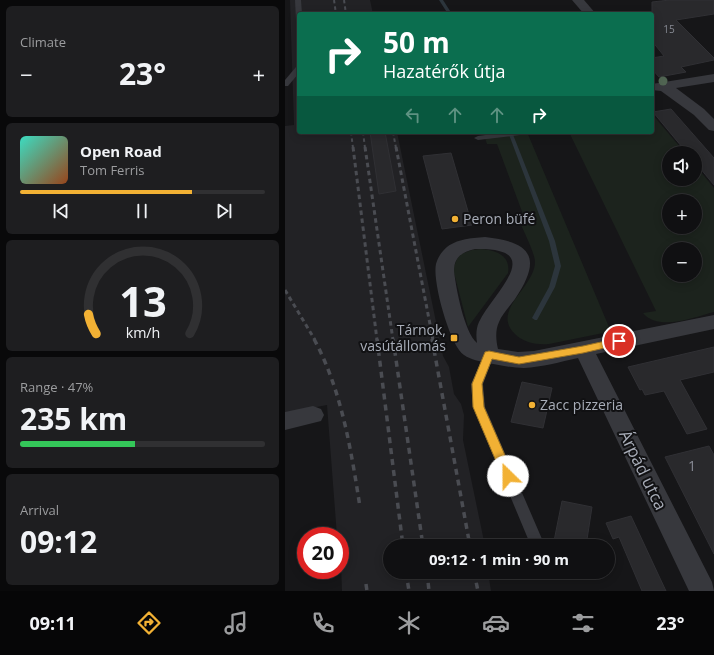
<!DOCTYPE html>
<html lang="en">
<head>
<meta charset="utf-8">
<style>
	:root { --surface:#101012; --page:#1e1e20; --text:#f1f3f6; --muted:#9c9d9f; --line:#303032; --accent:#f2b134 }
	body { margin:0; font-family:"Open Sans",sans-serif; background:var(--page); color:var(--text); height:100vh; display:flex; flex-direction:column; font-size:15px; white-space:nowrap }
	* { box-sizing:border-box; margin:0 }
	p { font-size:13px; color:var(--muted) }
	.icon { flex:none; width:22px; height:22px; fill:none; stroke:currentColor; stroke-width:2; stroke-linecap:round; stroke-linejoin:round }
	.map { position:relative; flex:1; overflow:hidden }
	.drawer { display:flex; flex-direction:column; gap:6px; padding:6px; background:#09090a; width:285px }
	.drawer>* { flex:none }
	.hud { position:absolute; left:12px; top:12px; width:357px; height:122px; border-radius:4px; box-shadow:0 2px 10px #0003,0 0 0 1px var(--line); background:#0b6e4f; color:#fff; overflow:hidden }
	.tools { position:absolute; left:377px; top:146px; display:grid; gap:8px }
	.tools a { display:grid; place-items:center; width:40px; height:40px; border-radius:50%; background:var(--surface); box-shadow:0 2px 10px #0003,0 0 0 1px var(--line); font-size:20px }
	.speed { position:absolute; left:12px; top:527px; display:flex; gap:8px; font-size:20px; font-weight:700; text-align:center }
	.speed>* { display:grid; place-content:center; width:52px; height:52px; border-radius:50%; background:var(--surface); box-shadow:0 2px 10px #0003,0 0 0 1px var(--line); line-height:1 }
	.speed .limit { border:6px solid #d22; background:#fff; color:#111 }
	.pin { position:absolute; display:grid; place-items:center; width:34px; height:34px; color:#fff; margin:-17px; border:2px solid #fff; border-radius:50%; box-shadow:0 1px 4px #0007 }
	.me { position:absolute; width:44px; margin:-22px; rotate:337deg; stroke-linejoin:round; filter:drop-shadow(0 0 3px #0008) }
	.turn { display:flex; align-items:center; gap:14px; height:84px; padding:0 20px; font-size:18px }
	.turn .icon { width:52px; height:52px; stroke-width:2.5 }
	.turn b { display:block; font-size:28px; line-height:34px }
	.lanes { display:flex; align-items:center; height:38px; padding:0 20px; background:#0003; justify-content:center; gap:20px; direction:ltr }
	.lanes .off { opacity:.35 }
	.big { font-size:30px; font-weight:700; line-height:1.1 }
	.drawer .card { flex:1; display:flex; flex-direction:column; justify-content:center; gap:6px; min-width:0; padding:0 14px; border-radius:6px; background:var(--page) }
	.drawer .dial { align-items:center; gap:0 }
	.dial svg { height:104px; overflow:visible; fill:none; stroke:var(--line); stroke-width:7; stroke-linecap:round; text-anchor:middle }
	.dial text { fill:var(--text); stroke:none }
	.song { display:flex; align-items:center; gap:12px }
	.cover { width:48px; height:48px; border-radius:6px; background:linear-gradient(135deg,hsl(170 70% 55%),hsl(20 70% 35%)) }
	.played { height:4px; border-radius:2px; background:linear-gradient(90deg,var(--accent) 70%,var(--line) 70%) }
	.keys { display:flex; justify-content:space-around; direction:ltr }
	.heat { display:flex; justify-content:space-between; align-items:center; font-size:22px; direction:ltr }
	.charge { height:6px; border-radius:3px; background:linear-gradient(90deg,#34c759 47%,var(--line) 0) }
	.trip { position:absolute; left:98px; top:539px; width:232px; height:40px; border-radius:20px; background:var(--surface); box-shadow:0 2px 10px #0003,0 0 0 1px var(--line); font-weight:700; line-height:40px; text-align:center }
	.tab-bar { display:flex; height:64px; justify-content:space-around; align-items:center; background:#060607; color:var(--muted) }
	.tab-bar .icon { width:28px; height:28px }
	.tab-bar .active { color:var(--accent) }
	.tab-bar b { font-size:18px; color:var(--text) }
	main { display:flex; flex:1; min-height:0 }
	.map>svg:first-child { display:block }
	.built { fill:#222225 }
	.green { fill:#1c231d; fill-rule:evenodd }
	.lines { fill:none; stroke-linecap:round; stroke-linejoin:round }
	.stream { fill:#2c353c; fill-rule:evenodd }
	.building { fill:#29292c; stroke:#303034 }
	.service { fill:#37383d; fill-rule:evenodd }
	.minor { fill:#37383d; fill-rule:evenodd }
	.rail-far2 { stroke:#4a4c52; stroke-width:2; stroke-dasharray:3.5 3; stroke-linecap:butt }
	.rail-far1 { stroke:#4a4c52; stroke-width:3; stroke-dasharray:4.5 3.5; stroke-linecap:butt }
	.rail { stroke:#4a4c52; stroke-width:3.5; stroke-dasharray:6 5; stroke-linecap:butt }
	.tree { fill:#506452 }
	.route { fill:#f2b134; stroke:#9d7322 }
	.poi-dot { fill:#f2b134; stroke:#111113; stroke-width:1.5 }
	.labels { text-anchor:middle; stroke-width:4; stroke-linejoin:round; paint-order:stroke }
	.far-number-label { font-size:10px; fill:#888b94 }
	.poi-label { font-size:14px; fill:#a8adb8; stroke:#111113; text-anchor:start }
	.near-number-label { font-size:14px; fill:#888b94 }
	.near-street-label { font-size:17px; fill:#a8adb8; stroke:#111113 }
</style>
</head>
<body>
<main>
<section class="drawer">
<div class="card"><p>Climate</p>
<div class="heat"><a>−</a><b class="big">23°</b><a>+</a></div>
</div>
<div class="card">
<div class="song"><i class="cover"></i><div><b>Open Road</b><p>Tom Ferris</p></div></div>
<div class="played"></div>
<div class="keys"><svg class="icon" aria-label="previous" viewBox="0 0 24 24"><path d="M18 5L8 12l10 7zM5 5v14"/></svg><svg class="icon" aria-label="pause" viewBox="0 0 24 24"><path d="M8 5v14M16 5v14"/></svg><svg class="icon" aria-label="next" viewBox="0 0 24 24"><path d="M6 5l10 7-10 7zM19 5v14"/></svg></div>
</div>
<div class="card dial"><svg viewBox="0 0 100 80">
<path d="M14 69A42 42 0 1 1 86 69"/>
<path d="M14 69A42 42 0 0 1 8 54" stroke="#f2b134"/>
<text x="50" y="56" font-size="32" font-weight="700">13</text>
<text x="50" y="72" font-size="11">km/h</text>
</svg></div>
<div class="card"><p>Range · 47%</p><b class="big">235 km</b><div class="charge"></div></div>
<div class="card"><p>Arrival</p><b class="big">09:12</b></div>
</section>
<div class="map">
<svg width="429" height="591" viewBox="0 0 429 591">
	<rect width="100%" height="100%" fill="#161618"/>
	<polygon class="built" points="5,0 85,0 88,14 14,14 14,132 112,132 158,356 164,367 169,394 176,404 179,415 178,440 200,546 105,546 105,572 203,572 206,591 57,591 55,536 52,536 42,405 0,413 0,126 9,125"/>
	<g class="green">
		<path d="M367,114L400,153H384V179H410V165L429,188V312C409,317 374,332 358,313L371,311L284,132H367ZM384,201H410V227H384ZM384,249H410V275H384Z"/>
		<path d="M198,132H242L324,327L323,332L264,344C252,345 239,343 230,334C205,310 251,287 250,261C249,251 237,228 233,218L239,217L212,144H202Z"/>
		<path d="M196,249C210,250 226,255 223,273L183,327L168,269L172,259L176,254L187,250Z"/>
	</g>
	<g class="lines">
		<g class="stream">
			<polygon points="154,0 158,0 167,14 163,14"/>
			<polygon points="223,132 227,132 270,241 276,266 270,287 252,320 250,320 247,318 264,287 270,266 264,241"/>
		</g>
	</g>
	<g class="building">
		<polygon points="385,0 429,0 429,14 391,20 429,58 429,60 396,67 401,72 374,77 367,69 367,58 379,56 367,41 367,2"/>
		<polygon points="386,109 429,158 429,185 410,162 410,153 402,153 368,112"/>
		<polygon points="85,132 100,132 111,191 94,194"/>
		<polygon points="166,153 187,225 157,229 138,156"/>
		<polygon points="429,347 429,372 395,380 422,429 402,434 379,391 360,395 357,389 355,390 343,367"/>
		<polygon points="237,382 267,388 258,428 226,422"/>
		<polygon points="424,446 429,455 429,554 380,457"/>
		<polygon points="277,501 307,507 301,546 268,546"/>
		<polygon points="346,516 373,574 381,591 357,591 334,537 328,539 321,523"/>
	</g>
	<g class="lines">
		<g class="service">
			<polygon points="10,0 16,0 17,14 14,14 14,22 11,20"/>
			<polygon points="11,67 14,67 14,73 3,86 0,86 0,80"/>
			<polygon points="223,132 247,132 243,134 193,140 189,138 193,136"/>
			<polygon points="204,351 208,352 209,355 198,384 200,407 260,546 246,546 188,407 186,384 199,355 200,352"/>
		</g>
		<g class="minor">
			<polygon points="287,0 299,0 311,14 299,14"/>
			<polygon points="429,74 429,82 391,88 419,109 429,119 429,131 424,130 409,115 376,91 367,90 367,84"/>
			<path d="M200,237C248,242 257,259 230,299C225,306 217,314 214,322C210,330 211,341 213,349L233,352L249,351L429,315V329L311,354L427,582L429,591H404L293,358C275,362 257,367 239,368C227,368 214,365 203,363C195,361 186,360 179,355C165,346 147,281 151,264C152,260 155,254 158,251C168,239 186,238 200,237ZM190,249C264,247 208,293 194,322C191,328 191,336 192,343C179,332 171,288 169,271C169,257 177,252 190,249Z"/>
			<polygon points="28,406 36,409 39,415 36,421 0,430 0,412"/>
		</g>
		<g class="rail-far2">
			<polyline points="49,0 51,14"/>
			<polyline points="59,0 61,14"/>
			<polyline points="66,132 68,148"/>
			<polyline points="78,132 80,148"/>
			<polyline points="108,132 111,148"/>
		</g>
		<g class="rail-far1">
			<polyline points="68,147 92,340"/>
			<polyline points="80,147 108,340"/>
			<polyline points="111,147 148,340"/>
			<polyline points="0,290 30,340"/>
		</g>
		<g class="rail">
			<path d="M29,339C57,391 66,450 75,507"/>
			<polyline points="92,339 118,546"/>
			<polyline points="108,339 138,546"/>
			<polyline points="147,339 185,546"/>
			<polyline points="121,572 124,591"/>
			<polyline points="142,572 144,591"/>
			<polyline points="189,572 193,591"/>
			<polyline points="81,584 82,591"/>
		</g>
	</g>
	<circle class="tree" cx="378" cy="81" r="4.5"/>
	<polygon class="route" points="334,338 339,341 337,344 298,353 234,364 207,359 197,384 199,407 229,476 227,480 223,481 219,480 188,407 187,384 200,352 204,351 234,357 298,346"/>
	<g class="poi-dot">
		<circle cx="170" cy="219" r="4"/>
		<rect x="165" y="334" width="8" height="8" rx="2"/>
		<circle cx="247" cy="405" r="4"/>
	</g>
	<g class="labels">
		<g class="far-number-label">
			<text x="384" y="33">15</text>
		</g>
		<g class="poi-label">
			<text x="178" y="224">Peron büfé</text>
			<text x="161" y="335" text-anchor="end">Tárnok,<tspan x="161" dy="16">vasútállomás</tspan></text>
			<text x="255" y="410">Zacc pizzeria</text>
		</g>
		<g class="near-number-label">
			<text x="407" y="471">1</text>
		</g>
		<g class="near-street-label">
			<text transform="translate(358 470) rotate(64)" y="6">Árpád utca</text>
		</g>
	</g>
</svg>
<div class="tools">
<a><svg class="icon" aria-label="sound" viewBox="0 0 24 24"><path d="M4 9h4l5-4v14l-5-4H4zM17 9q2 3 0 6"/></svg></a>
<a>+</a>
<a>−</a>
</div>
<div class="speed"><div class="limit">20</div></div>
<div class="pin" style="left:334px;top:341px;background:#d93025"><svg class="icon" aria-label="arrive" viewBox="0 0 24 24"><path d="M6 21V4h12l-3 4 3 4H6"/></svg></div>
<svg class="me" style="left:223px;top:476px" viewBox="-20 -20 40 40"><circle r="19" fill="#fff"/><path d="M0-13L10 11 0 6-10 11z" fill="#f2b134"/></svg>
<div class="trip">09:12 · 1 min · 90 m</div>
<div class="hud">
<div class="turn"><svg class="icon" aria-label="right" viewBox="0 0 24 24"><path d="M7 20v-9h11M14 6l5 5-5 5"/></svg><div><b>50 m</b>Hazatérők útja</div></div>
<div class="lanes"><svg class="icon off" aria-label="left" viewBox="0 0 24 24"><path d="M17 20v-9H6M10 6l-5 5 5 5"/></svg><svg class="icon off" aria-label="ahead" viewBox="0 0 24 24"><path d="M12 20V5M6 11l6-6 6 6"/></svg><svg class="icon off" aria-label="ahead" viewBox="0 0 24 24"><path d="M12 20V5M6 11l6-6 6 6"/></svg><svg class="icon" aria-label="right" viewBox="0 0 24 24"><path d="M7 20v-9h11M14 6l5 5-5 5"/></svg></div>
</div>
</div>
</main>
<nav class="tab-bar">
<b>09:11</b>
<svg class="icon active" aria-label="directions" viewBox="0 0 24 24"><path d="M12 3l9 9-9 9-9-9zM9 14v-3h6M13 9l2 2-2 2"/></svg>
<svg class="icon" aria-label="music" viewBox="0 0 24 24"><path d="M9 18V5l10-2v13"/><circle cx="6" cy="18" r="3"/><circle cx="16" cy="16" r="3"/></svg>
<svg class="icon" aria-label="phone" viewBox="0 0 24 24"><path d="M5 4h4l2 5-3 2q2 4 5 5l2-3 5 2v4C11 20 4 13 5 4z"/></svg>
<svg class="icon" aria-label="climate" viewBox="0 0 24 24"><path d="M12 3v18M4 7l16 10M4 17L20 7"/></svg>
<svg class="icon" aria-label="car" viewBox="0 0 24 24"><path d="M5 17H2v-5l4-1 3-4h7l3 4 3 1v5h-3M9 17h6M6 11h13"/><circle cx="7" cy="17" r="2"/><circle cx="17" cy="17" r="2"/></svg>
<svg class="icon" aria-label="filters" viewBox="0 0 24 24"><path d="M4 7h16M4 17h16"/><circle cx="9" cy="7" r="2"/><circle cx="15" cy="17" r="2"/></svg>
<b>23°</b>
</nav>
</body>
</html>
